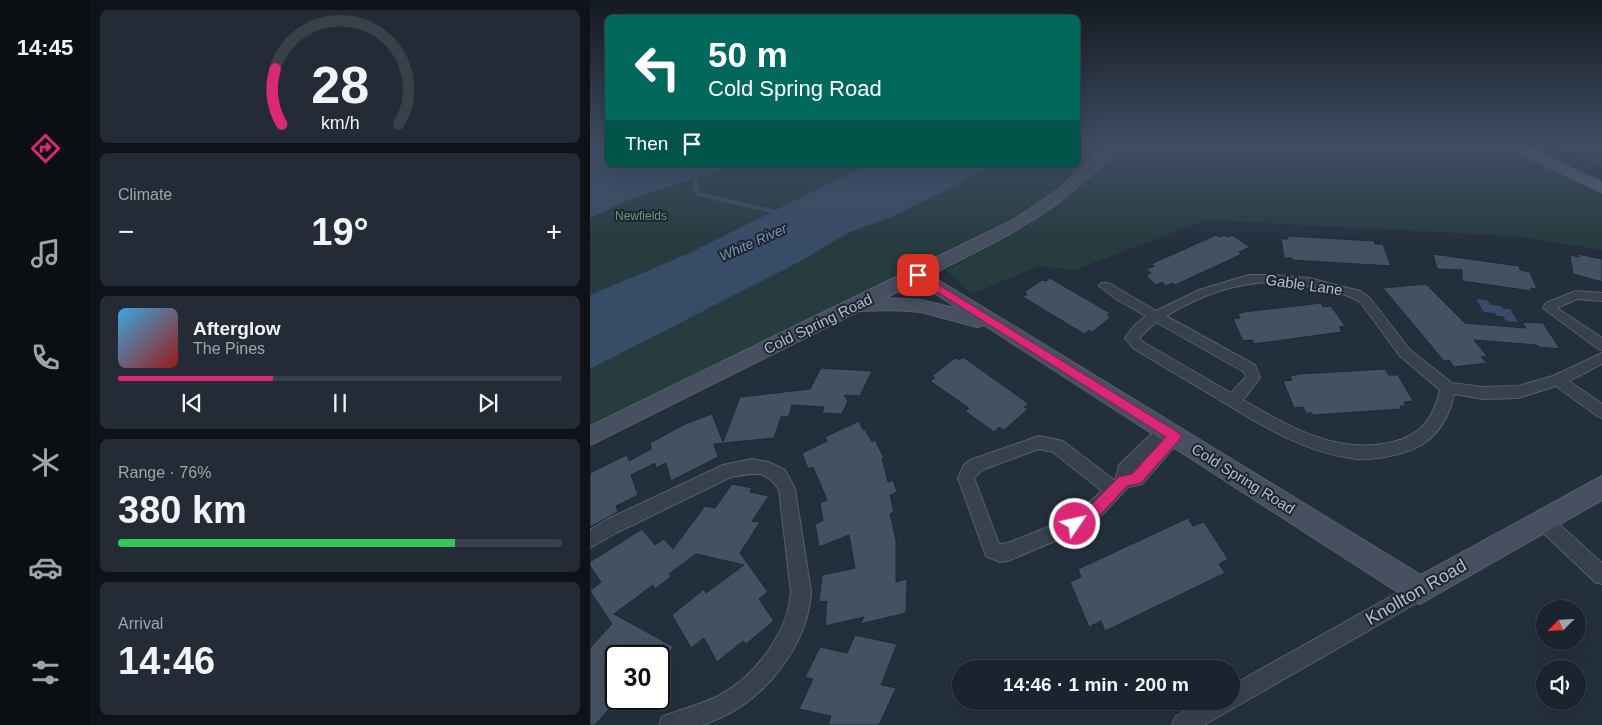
<!DOCTYPE html>
<html lang="en">
<head>
<meta charset="utf-8">
<style>
	:root { --surface:#1b232e; --page:#242b36; --text:#f1f3f6; --muted:#a0a4aa; --line:#39404a; --accent:#db2777 }
	body { margin:0; font-family:Helvetica,sans-serif; background:var(--page); color:var(--text); height:100vh; display:flex; flex-direction:column; font-size:19px; white-space:nowrap }
	* { box-sizing:border-box; margin:0 }
	p { font-size:16px; color:var(--muted) }
	.icon { flex:none; width:28px; height:28px; fill:none; stroke:currentColor; stroke-width:2; stroke-linecap:round; stroke-linejoin:round }
	.map { position:relative; flex:1; overflow:hidden }
	.drawer { display:flex; flex-direction:column; gap:10px; padding:10px; background:#0f1319; width:500px }
	.drawer>* { flex:none }
	.banner { position:absolute; left:15px; top:15px; width:475px; height:152px; border-radius:8px; box-shadow:0 5px 20px #0002,0 0 0 1px var(--line); background:#00695c; color:#fff; overflow:hidden }
	.needle { width:32px; rotate:246deg }
	.fabs { position:absolute; left:946px; top:600px; display:grid; gap:10px }
	.fabs a { display:grid; place-items:center; width:50px; height:50px; border-radius:50%; background:var(--surface); box-shadow:0 5px 20px #0002,0 0 0 1px var(--line); font-size:25px }
	.speed { position:absolute; left:15px; top:645px; display:flex; gap:10px; font-size:25px; font-weight:700; text-align:center }
	.speed>* { display:grid; place-content:center; width:65px; height:65px; border-radius:50%; background:var(--surface); box-shadow:0 5px 20px #0002,0 0 0 1px var(--line); line-height:1 }
	.speed .limit { border:2px solid #111; border-radius:8px; background:#fff; color:#111 }
	.pin { position:absolute; display:grid; place-items:center; width:42px; height:42px; color:#fff; margin:-21px; border-radius:10px; box-shadow:0 2px 8px #0006 }
	.me { position:absolute; width:55px; margin:-28px; rotate:56deg; stroke-linejoin:round; filter:drop-shadow(0 0 4px #0008) }
	.turn { display:flex; align-items:center; gap:18px; height:105px; padding:0 20px; font-size:22px }
	.turn .icon { width:65px; height:65px; stroke-width:2.5 }
	.turn b { display:block; font-size:35px; line-height:42px }
	.then { display:flex; align-items:center; height:48px; padding:0 20px; background:#0003; gap:10px; font-size:19px }
	.big { font-size:38px; font-weight:700; line-height:1.1 }
	.drawer .card { flex:1; display:flex; flex-direction:column; justify-content:center; gap:8px; min-width:0; padding:0 18px; border-radius:8px; background:var(--page) }
	.drawer .dial { align-items:center; gap:0 }
	.dial svg { height:130px; overflow:visible; fill:none; stroke:var(--line); stroke-width:7; stroke-linecap:round; text-anchor:middle }
	.dial text { fill:var(--text); stroke:none }
	.song { display:flex; align-items:center; gap:15px }
	.cover { width:60px; height:60px; border-radius:8px; background:linear-gradient(135deg,hsl(200 70% 55%),hsl(0 70% 35%)) }
	.played { height:5px; border-radius:2px; background:linear-gradient(90deg,var(--accent) 35%,var(--line) 35%) }
	.keys { display:flex; justify-content:space-around; direction:ltr }
	.heat { display:flex; justify-content:space-between; align-items:center; font-size:28px; direction:ltr }
	.charge { height:8px; border-radius:4px; background:linear-gradient(90deg,#34c759 76%,var(--line) 0) }
	.trip { position:absolute; left:362px; top:660px; width:288px; height:50px; border-radius:25px; background:var(--surface); box-shadow:0 5px 20px #0002,0 0 0 1px var(--line); font-weight:700; line-height:50px; text-align:center }
	main { display:flex; flex:1; min-height:0 }
	.menu { display:flex; flex-direction:column; width:90px; justify-content:space-around; align-items:center; background:#0b0e12; color:var(--muted) }
	.menu .icon { width:35px; height:35px }
	.menu .on { color:var(--accent) }
	.menu b { font-size:22px; color:var(--text) }
	.map>svg:first-child { display:block }
	.green { fill:#263c3f }
	.water { fill:#394c67 }
	.lines { fill:none; stroke-linecap:round; stroke-linejoin:round }
	.stream { stroke:#394c67; stroke-width:4 }
	.building { fill:#455162; stroke:#1f2835 }
	.street-casing { stroke:#565f6c; stroke-width:2 }
	.secondary-casing { stroke:#565f6c; stroke-width:2 }
	.primary-casing { stroke:#414a57; stroke-width:3 }
	.street { fill:#38414e; fill-rule:evenodd }
	.secondary { fill:#465061; fill-rule:evenodd }
	.primary { fill:#56606e; fill-rule:evenodd }
	.route { fill:#db2777; stroke:#8e194d }
	.labels { text-anchor:middle; stroke-width:4; stroke-linejoin:round; paint-order:stroke }
	.far-park-label { font-size:12px; fill:#6b9a76; stroke:#1d2633 }
	.far-water-label { font-size:14px; font-style:italic; fill:#7c92b1; stroke:#1d2633 }
	.street-label { font-size:15px; fill:#b4bcc9; stroke:#1d2633 }
	.near-street-label { font-size:18px; fill:#b4bcc9; stroke:#1d2633 }
</style>
</head>
<body>
<main>
<nav class="menu">
<b>14:45</b>
<svg class="icon on" aria-label="directions" viewBox="0 0 24 24"><path d="M12 3l9 9-9 9-9-9zM9 14v-3h6M13 9l2 2-2 2"/></svg>
<svg class="icon" aria-label="music" viewBox="0 0 24 24"><path d="M9 18V5l10-2v13"/><circle cx="6" cy="18" r="3"/><circle cx="16" cy="16" r="3"/></svg>
<svg class="icon" aria-label="phone" viewBox="0 0 24 24"><path d="M5 4h4l2 5-3 2q2 4 5 5l2-3 5 2v4C11 20 4 13 5 4z"/></svg>
<svg class="icon" aria-label="climate" viewBox="0 0 24 24"><path d="M12 3v18M4 7l16 10M4 17L20 7"/></svg>
<svg class="icon" aria-label="car" viewBox="0 0 24 24"><path d="M5 17H2v-5l4-1 3-4h7l3 4 3 1v5h-3M9 17h6M6 11h13"/><circle cx="7" cy="17" r="2"/><circle cx="17" cy="17" r="2"/></svg>
<svg class="icon" aria-label="filters" viewBox="0 0 24 24"><path d="M4 7h16M4 17h16"/><circle cx="9" cy="7" r="2"/><circle cx="15" cy="17" r="2"/></svg>
</nav>
<section class="drawer">
<div class="card dial"><svg viewBox="0 0 100 80">
<path d="M14 69A42 42 0 1 1 86 69"/>
<path d="M14 69A42 42 0 0 1 10 35" stroke="#db2777"/>
<text x="50" y="56" font-size="32" font-weight="700">28</text>
<text x="50" y="72" font-size="11">km/h</text>
</svg></div>
<div class="card"><p>Climate</p>
<div class="heat"><a>−</a><b class="big">19°</b><a>+</a></div>
</div>
<div class="card">
<div class="song"><i class="cover"></i><div><b>Afterglow</b><p>The Pines</p></div></div>
<div class="played"></div>
<div class="keys"><svg class="icon" aria-label="previous" viewBox="0 0 24 24"><path d="M18 5L8 12l10 7zM5 5v14"/></svg><svg class="icon" aria-label="pause" viewBox="0 0 24 24"><path d="M8 5v14M16 5v14"/></svg><svg class="icon" aria-label="next" viewBox="0 0 24 24"><path d="M6 5l10 7-10 7zM19 5v14"/></svg></div>
</div>
<div class="card"><p>Range · 76%</p><b class="big">380 km</b><div class="charge"></div></div>
<div class="card"><p>Arrival</p><b class="big">14:46</b></div>
</section>
<div class="map">
<svg width="1012" height="725" viewBox="0 0 1012 725">
	<rect width="100%" height="100%" fill="#242f3e"/>
	<g class="green">
		<polygon points="0,144 17,144 18,165 276,165 95,255 0,295"/>
		<polygon points="488,144 517,144 476,183 425,222 0,431 0,369 211,261 258,233 306,215 402,165 488,165"/>
		<polygon points="532,144 906,144 1012,196 1012,250 925,236 617,220 484,270 449,266 382,294 356,270 435,228 516,160"/>
		<polygon points="957,144 1012,144 1012,168"/>
	</g>
	<g class="water">
		<polygon points="0,144 17,144 18,165 143,165 36,201 0,218"/>
		<polygon points="276,165 402,165 360,188 306,215 258,233 211,261 0,369 0,295 95,255"/>
		<polygon points="886,299 897,300 901,305 911,306 914,309 920,309 928,322 916,321 913,316 907,316 905,313 894,312"/>
	</g>
	<g class="lines">
		<polyline class="stream" points="105,178 107,194 182,211"/>
	</g>
	<g class="building">
		<polygon points="626,235 629,237 634,235 638,237 642,235 660,247 649,252 652,254 585,285 583,283 576,286 572,282 566,285 556,276 561,273 556,269 564,266 561,264"/>
		<polygon points="698,236 784,241 785,244 793,244 801,266 702,260 702,258 694,258 691,239 698,239"/>
		<polygon points="843,254 929,266 930,270 940,272 947,289 940,288 941,291 872,281 872,270 847,269"/>
		<polygon points="988,254 1012,259 1012,282 983,274 980,255 989,257"/>
		<polygon points="460,278 520,313 517,315 521,317 502,332 499,330 494,334 433,297 437,294 434,292 452,280 456,281"/>
		<polygon points="836,284 875,323 936,328 932,322 953,323 970,349 949,347 947,345 884,340 897,356 891,357 897,363 864,367 859,360 854,361 793,288"/>
		<polygon points="731,303 733,307 741,306 755,326 749,327 752,332 664,344 662,340 653,341 643,319 650,318 648,314 654,312"/>
		<polygon points="373,357 439,404 434,407 438,409 414,430 409,427 404,432 375,411 379,408 340,381 345,378 342,376 365,358 369,360"/>
		<polygon points="231,368 282,371 270,396 254,395 258,401 252,414 232,413 234,407 202,405 199,416 191,417 184,438 124,444 128,457 81,481 76,463 66,468 65,463 41,475 48,495 26,506 28,512 0,527 0,473 37,455 39,461 61,449 60,443 95,424 122,414 133,442 150,397 220,389"/>
		<polygon points="795,369 799,375 808,375 823,401 814,402 816,406 810,406 811,409 723,415 722,413 716,413 713,407 704,408 693,381 702,380 700,376 709,374"/>
		<polygon points="269,421 273,430 275,429 282,442 285,440 294,458 292,459 298,482 303,480 307,492 300,495 304,512 300,514 306,540 306,582 317,579 316,613 270,624 274,617 235,626 237,601 229,602 232,575 265,568 259,535 229,547 225,524 233,521 230,503 237,500 223,467 218,469 212,453 237,441 235,437"/>
		<polygon points="142,484 162,488 160,492 179,496 162,521 170,522 150,553 178,592 169,599 184,621 156,644 153,641 127,662 114,638 101,648 82,615 114,589 116,593 154,565 106,554 79,574 81,577 65,589 63,585 24,614 84,647 76,656 26,656 26,701 5,725 0,725 0,648 22,624 0,591 11,582 0,566 0,562 52,529 65,545 74,539 83,549 115,506 125,508"/>
		<polygon points="598,518 603,526 614,522 638,559 629,564 635,573 515,631 511,621 499,627 480,582 491,577 488,569"/>
		<polygon points="265,635 307,644 291,685 306,688 289,725 238,725 241,716 209,709 223,679 215,677 230,647 257,653"/>
	</g>
	<g class="lines">
		<g class="street-casing">
			<g id="street">
				<path d="M659,275H685L719,278L770,291L779,297L820,350L862,383L893,387L928,386L963,376L1012,353V364L979,381L1012,404V418L1007,416L966,386L928,398L893,399L864,394C858,424 841,445 812,453C797,457 782,460 767,459C714,453 669,424 625,397C598,381 570,365 543,348L535,338L544,326L556,316L526,299L509,286L511,283H519L566,311L609,290ZM685,282L736,289L761,297L771,303L810,356L850,390C844,418 831,435 803,442C748,456 698,426 653,400L670,378L665,365L576,316C609,296 646,282 685,282ZM566,322L654,372L656,377L641,393L553,342L549,338Z"/>
				<polygon points="986,291 1012,293 1012,301 987,299 967,308 1012,338 1012,350 1007,348 953,308 956,303"/>
				<path d="M575,424L580,426L582,431L590,432L593,436L590,440L552,484L538,487L512,515L491,530L418,561L410,562L396,556L368,478L374,465L380,460L449,436L473,441L524,480L526,478L529,465L570,426ZM449,449L463,452L512,491C484,520 454,528 418,543L409,544L384,478L392,470Z"/>
				<path d="M162,459L178,462L195,470L205,489L221,592C218,644 177,697 130,718C124,720 117,724 112,725C98,725 83,725 69,725L72,717C91,709 111,705 130,695C165,676 198,633 201,592L189,490C177,469 162,473 141,477L28,532L0,548V530L16,520L133,465Z"/>
				<polygon points="953,513 959,515 1012,563 1012,584 1005,582 947,527 944,521 947,515"/>
				<polygon points="830,580 837,583 840,590 837,597 614,725 582,725 585,717 613,701 641,701 641,686"/>
			</g>
		</g>
		<g class="secondary-casing">
			<path id="secondary" d="M517,144H530C522,156 510,167 499,177C452,221 397,247 340,275L831,575L1012,476V500L830,604L820,600L394,325L387,327L331,312L302,310L269,311L0,445V426L425,219L469,189ZM327,282L369,309L331,300L295,298Z"/>
		</g>
		<g class="primary-casing">
			<polygon id="primary" points="913,144 930,144 1012,182 1012,193 915,147"/>
		</g>
		<use href="#street" class="street"/>
		<use href="#secondary" class="secondary"/>
		<use href="#primary" class="primary"/>
	</g>
	<linearGradient id="sky" x2="0" y2="1"><stop stop-color="#141a22"/><stop offset="0.59" stop-color="#3f4d63"/><stop offset="1" stop-color="#3f4d63" stop-opacity="0"/></linearGradient>
	<rect width="1012" height="245" fill="url(#sky)"/>
	<polygon class="route" points="328,272 589,433 591,436 589,440 551,483 537,486 511,514 485,530 480,528 478,524 480,519 501,505 529,477 542,474 576,437 324,277 323,275"/>
	<g class="labels">
		<g class="far-park-label">
			<text x="51" y="220">Newfields</text>
		</g>
		<g class="far-water-label">
			<text transform="translate(163 242) rotate(-24)" y="5">White River</text>
		</g>
		<g class="street-label">
			<text transform="translate(714 285) rotate(8)" y="5">Gable Lane</text>
			<text transform="translate(228 324) rotate(-26)" y="5">Cold Spring Road</text>
			<text transform="translate(653 479) rotate(32)" y="5">Cold Spring Road</text>
		</g>
		<g class="near-street-label">
			<text transform="translate(826 592) rotate(-30)" y="6">Knollton Road</text>
		</g>
	</g>
</svg>
<div class="fabs">
<a><svg class="needle" viewBox="-14 -14 28 28"><path d="M0-13l5 13h-10z" fill="#e53935"/><path d="M0 13l5-13h-10z" fill="#a0a4aa"/></svg></a>
<a><svg class="icon" aria-label="sound" viewBox="0 0 24 24"><path d="M4 9h4l5-4v14l-5-4H4zM17 9q2 3 0 6"/></svg></a>
</div>
<div class="speed"><div class="limit">30</div></div>
<div class="pin" style="left:328px;top:275px;background:#d93025"><svg class="icon" aria-label="arrive" viewBox="0 0 24 24"><path d="M6 21V4h12l-3 4 3 4H6"/></svg></div>
<svg class="me" style="left:485px;top:524px" viewBox="-20 -20 40 40"><circle r="17" fill="#db2777" stroke="#fff" stroke-width="3"/><path d="M0-11L8 9 0 5-8 9z" fill="#fff"/></svg>
<div class="trip">14:46 · 1 min · 200 m</div>
<div class="banner">
<div class="turn"><svg class="icon" aria-label="left" viewBox="0 0 24 24"><path d="M17 20v-9H6M10 6l-5 5 5 5"/></svg><div><b>50 m</b>Cold Spring Road</div></div>
<div class="then">Then<svg class="icon" aria-label="arrive" viewBox="0 0 24 24"><path d="M6 21V4h12l-3 4 3 4H6"/></svg></div>
</div>
</div>
</main>
</body>
</html>
